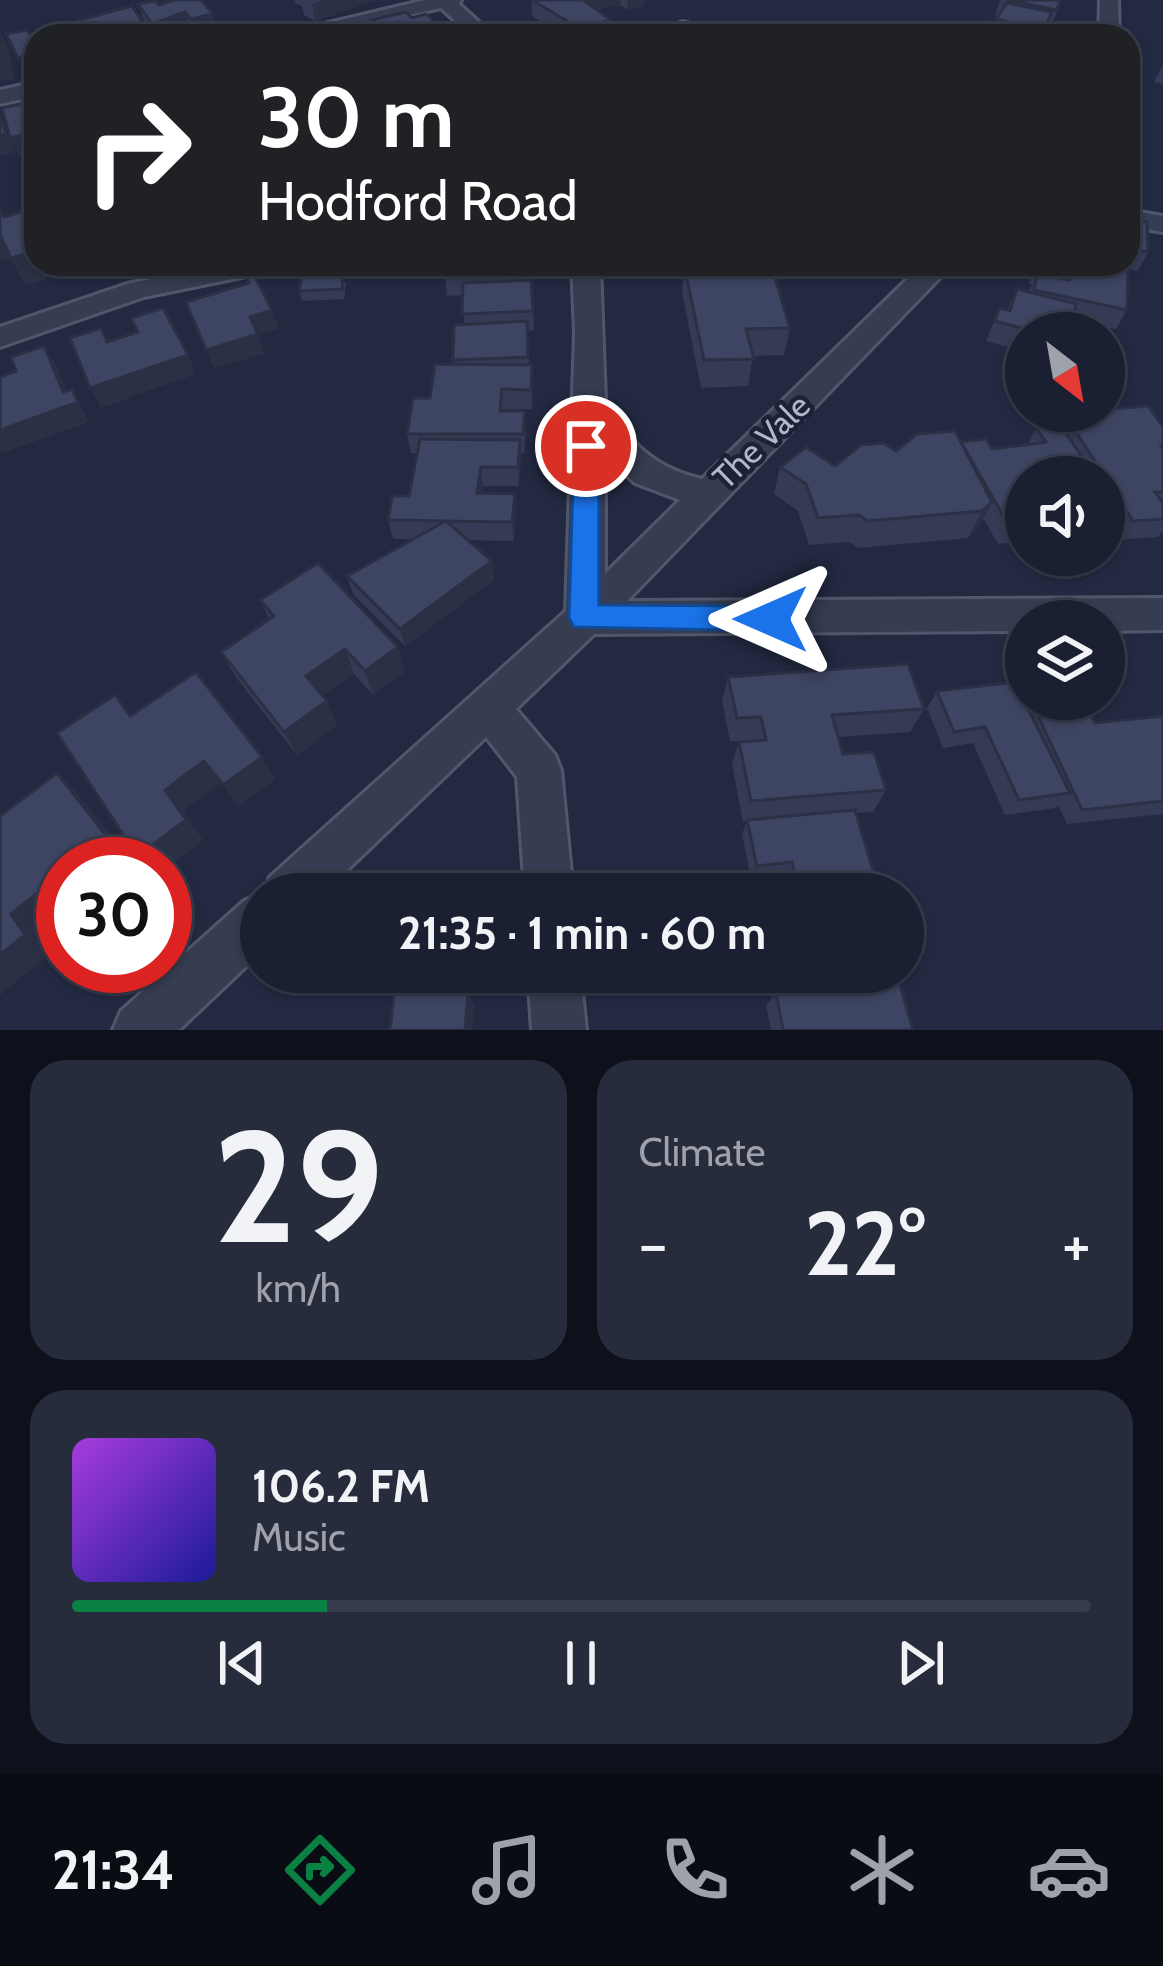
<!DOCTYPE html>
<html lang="en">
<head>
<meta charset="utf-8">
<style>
	:root { --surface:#1a1f31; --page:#272c3d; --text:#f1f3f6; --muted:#9fa2ab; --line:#383d4d; --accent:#0b8043 }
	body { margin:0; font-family:Cabin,sans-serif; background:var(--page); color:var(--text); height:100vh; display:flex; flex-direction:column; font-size:45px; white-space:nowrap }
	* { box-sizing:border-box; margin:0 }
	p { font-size:39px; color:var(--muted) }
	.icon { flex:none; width:66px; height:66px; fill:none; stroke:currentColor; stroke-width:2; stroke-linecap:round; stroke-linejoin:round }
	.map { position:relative; height:1030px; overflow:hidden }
	.sheet { display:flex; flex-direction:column; gap:30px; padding:30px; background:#0e111b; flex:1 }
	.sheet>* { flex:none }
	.top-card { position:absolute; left:24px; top:24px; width:1116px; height:252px; border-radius:36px; box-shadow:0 3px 9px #0004,0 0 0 3px var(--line); background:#202124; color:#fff; overflow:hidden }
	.needle { width:78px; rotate:149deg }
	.fabs { position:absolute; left:1005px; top:312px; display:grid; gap:24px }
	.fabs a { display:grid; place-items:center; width:120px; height:120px; border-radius:50%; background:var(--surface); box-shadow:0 3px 9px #0004,0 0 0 3px var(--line); font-size:60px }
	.speed { position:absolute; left:36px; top:837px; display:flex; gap:24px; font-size:60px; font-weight:700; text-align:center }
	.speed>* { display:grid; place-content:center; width:156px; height:156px; border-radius:50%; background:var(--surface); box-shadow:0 3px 9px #0004,0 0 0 3px var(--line); line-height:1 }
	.speed .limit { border:18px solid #d22; background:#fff; color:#111 }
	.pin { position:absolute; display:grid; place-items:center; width:102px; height:102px; color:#fff; margin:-51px; border:6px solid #fff; border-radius:50%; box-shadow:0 3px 12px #0007 }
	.me { position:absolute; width:132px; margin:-66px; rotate:270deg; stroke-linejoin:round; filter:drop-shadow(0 0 9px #0008) }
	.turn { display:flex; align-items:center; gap:42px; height:252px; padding:0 36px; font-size:54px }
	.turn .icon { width:156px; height:156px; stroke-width:2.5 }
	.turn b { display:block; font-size:84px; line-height:102px }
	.big { font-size:90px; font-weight:700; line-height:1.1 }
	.sheet .card { flex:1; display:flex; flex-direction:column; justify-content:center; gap:18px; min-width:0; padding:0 42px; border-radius:36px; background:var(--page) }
	.sheet .dial { align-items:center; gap:0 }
	.dial b { font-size:156px; line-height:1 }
	.song { display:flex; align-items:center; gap:36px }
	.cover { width:144px; height:144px; border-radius:18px; background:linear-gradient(135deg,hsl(280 70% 55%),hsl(240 70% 35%)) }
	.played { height:12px; border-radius:6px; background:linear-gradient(90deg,var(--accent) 25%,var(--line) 25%) }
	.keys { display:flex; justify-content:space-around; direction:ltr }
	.heat { display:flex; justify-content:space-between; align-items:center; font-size:66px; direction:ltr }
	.sheet .tiles { flex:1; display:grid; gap:30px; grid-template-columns:1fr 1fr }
	.card:last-child { grid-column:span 2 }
	.trip { position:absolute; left:240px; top:873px; width:684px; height:120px; border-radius:60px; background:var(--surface); box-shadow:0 3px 9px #0004,0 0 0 3px var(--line); font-weight:700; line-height:120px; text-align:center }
	.menu { display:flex; height:192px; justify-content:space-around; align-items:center; background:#0a0c14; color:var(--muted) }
	.menu .icon { width:84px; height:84px }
	.menu .current { color:var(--accent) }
	.menu b { font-size:54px; color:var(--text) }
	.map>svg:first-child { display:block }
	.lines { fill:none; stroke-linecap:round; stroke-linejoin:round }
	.minor-casing { stroke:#51576b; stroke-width:6 }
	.minor { fill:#363c51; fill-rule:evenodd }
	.wall { fill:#353b54 }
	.shaded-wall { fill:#2b3045 }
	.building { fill:#3e4562; stroke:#2b3045; stroke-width:3 }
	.route { fill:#1a73e8; stroke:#114b97; stroke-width:3 }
	.labels { text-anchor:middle; stroke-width:9; stroke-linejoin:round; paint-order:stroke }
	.street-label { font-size:33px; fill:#b3b7cb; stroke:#1b2136 }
</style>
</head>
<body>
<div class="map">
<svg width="1163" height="1030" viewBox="0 0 1163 1030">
	<rect width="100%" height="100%" fill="#222941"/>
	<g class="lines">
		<g class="minor-casing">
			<g id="minor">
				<polygon points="425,0 461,0 459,4 494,36 472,36 441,8 312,36 274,36"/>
				<polygon points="1100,0 1118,0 1119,36 1099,36"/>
				<polygon points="683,22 690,24 690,32 637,36"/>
				<polygon points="36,82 36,96 0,104 0,90"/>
				<polygon points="1128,210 1163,216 1163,232 1128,226"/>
				<polygon points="225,264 281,264 267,272 144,297 0,347 0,327 127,284"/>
				<path d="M572,264H600L605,401C629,443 654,468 702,479L923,264H953L627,601L1163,598V630L1104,631V621H1026V631L594,634L516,709L555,755L561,770L573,894H525L517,777L486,737L322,894H261V952L179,1030H113L121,1011L244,901L261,893L263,894L270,877L566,611L575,332ZM605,455L635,483L680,500L605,574Z"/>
				<polygon points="528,972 580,972 586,1030 532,1030"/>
			</g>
		</g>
		<use href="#minor" class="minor"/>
	</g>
	<g class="wall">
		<polygon points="174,0 218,31 196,36 191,29 172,36 155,36 144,21 138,4 159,5"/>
		<polygon points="295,0 377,0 315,21 304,15 302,6 295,3"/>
		<polygon points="532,0 644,0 644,6 627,9 620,5 597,10 611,20 610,36 564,36 532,16"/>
		<polygon points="1000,0 1061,0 1051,27 1047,26 1042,36 971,36 972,33 995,23 998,16 995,15"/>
		<polygon points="1163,64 1163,84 1154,82"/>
		<polygon points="1128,218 1148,252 1138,271 1128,269 1127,310 1116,329 1072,320 1069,333 1026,333 1026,352 986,341 999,308 1007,310 1017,289 1029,292 1032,284 1029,284 1032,264 1128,264"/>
		<polygon points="444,264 531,264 534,330 527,331 529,365 532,365 532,409 504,409 503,411 526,431 524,453 521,453 519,486 483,486 482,493 515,494 516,513 514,541 468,540 492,561 494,580 405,646 353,594 347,576 413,539 393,539 388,520 409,496 417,453 411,453 407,434 430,398 454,364 454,325 464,324 463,295 447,296"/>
		<polygon points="775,264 773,272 790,328 784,355 753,356 748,386 701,388 682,292 684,265"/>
		<polygon points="346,282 344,299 302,301 299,291"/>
		<polygon points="1064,413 1163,427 1163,531 1158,537 1119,540 1115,534 1112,538 1104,539 1104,477 1026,477 1026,541 998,544 983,518 978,528 968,538 858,548 849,542 809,545 798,511 774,494 780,467 835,466 896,451 961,442 992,449 1027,445 1036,428 1056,426"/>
		<polygon points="260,600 398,647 405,672 373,695 354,674 323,696 327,701 337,725 297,755 235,676 221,652 269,619"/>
		<polygon points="728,677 924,709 910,732 838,737 843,754 886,790 873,812 856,813 880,894 790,894 786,875 751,879 742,834 747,821 743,822 732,764 739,742 754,741 730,741 722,701"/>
		<polygon points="937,691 1028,708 1032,703 1095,723 1163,716 1163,814 1067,824 1058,805 1055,808 1005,815 973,743 943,748 927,708"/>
		<polygon points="768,972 896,972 890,978 772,990"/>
		<polygon points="776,992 913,1030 771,1030 766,1006"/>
	</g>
	<g class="shaded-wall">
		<polygon points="324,0 377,0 315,21 312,4"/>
		<polygon points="579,0 620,0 620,5 579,14"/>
		<polygon points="628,0 644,0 644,6 627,9"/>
		<polygon points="185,12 191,29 172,36 157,36 152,24"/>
		<polygon points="213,14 218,31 196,36 191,19"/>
		<polygon points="611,20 610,36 579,36 579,28"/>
		<polygon points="434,22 436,36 374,36"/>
		<polygon points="123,27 126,36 111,36 109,30"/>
		<polygon points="146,27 149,36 127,36 126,31"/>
		<polygon points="0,30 8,48 15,79 0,81"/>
		<polygon points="36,51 36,72 26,76 18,58"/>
		<polygon points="0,113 6,125 36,131 36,152 20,157 11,140 15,152 0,156"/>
		<polygon points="0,235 36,251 36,264 53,264 59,275 26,286 11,259 0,262"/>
		<polygon points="272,310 279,329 259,335 265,353 214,369 206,350 250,317"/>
		<polygon points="44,346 56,365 72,405 72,389 89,422 0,454 0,430 63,392"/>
		<polygon points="188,355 196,374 101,408 90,388"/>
		<polygon points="520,440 521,459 519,486 518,467"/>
		<polygon points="481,467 483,486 480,512 477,493"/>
		<polygon points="515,494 516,513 514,541 512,522"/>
		<polygon points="992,502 978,528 968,538 982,511"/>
		<polygon points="492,561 494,580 405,646 400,629"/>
		<polygon points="398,647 405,672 373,695 365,671"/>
		<polygon points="345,649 354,674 317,700 306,676"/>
		<polygon points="327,701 337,725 297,755 284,732"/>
		<polygon points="262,757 276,779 238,807 223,785"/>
		<polygon points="204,761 220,783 183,811 203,840 165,870 165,864 145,864 137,856 165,790"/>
		<polygon points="57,773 79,795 134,864 114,864"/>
		<polygon points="60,875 63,878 63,911 38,931 52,952 0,995 0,955 11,914"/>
		<polygon points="468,992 474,1006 472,1030 465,1030"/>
	</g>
	<g class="building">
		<polygon points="174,0 201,0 213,14 191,19 185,12 152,24 138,4 155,1 159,5"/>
		<polygon points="532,0 583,0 611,20 579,28"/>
		<polygon points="1007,0 1060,0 1057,10"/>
		<polygon points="1007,3 1052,12 1043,30 996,19"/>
		<polygon points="132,6 146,27 126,31 123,27 109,30 112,36 85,36 76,21"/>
		<polygon points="406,12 412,18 426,14 434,22 374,35 367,28 378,26 372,20"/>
		<polygon points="984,20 1040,36 984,36 972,33"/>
		<polygon points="69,22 78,36 36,36 36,51 18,58 6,34 27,30 30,34 54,29 52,26"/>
		<polygon points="440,26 448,34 438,36 395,36"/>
		<polygon points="36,101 36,131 10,138 2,108"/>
		<polygon points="0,116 6,134 0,135"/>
		<polygon points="36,208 36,251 11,258 0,235 0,210 4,217"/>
		<polygon points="1128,218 1147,222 1148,252 1128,248"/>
		<polygon points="444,264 531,264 532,270 445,277"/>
		<polygon points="771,264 790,328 746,329 754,359 704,360 684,265"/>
		<polygon points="1038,264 1128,264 1127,310 1034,290 1037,274 1069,280 1070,271"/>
		<polygon points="252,271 272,310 250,317 258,334 206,350 186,302 249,283 244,273"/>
		<polygon points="343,272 342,289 299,291 302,275"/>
		<polygon points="531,280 533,311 462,314 463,283"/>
		<polygon points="1017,289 1076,304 1070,331 1039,323 1036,332 995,321 999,308 1010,311"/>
		<polygon points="163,308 188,355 90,388 70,338 101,328 107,342 138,332 131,318"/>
		<polygon points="527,321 528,357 453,360 454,325"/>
		<polygon points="44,346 63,392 72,389 78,402 0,430 0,377 16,371 11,357"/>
		<polygon points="435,364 532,365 531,390 502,389 500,411 525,411 523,434 407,434 413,398 430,398"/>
		<polygon points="1148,406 1163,427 1163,446 1161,446 1163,449 1163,492 1155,492 1163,503 1163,519 1133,521 1064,413"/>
		<polygon points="1060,425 1096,477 1026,477 1026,524 1009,526 961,442 986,439 992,449 1046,442 1036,428"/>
		<polygon points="955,431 992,502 982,511 868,521 859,515 818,518 806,484 780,467 806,447 835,466 861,445 883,443 896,451 917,434"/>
		<polygon points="420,439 520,440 518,467 481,467 477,493 515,494 512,522 446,521 492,561 400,629 347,576 446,521 388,520 392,496 409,496"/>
		<polygon points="1104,488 1126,519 1104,522"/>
		<polygon points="318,563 398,647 365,671 345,649 306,676 327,701 284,732 221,652 274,616 260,600"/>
		<polygon points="908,664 924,709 832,715 843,754 874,752 886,790 751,801 739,742 766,740 761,717 737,718 728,677"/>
		<polygon points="196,672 262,757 223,785 204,761 165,790 186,820 137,856 57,733 115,695 130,716"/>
		<polygon points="1015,682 1070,793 1019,800 985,727 954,732 937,691"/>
		<polygon points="1083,699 1095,723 1163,716 1163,801 1082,810 1032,703"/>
		<polygon points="57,773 123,857 114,864 63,864 63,880 60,875 11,914 25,935 0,955 0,816"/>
		<polygon points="855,810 880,894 800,894 792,862 757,866 747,820"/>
		<polygon points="777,972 854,972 779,980"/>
		<polygon points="899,981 913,1030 783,1030 776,992"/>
		<polygon points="468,992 465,1030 390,1030 394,993"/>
	</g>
	<polygon class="route" points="586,437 599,446 599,605 771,606 782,610 786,619 782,627 771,631 574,627 569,618 574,446"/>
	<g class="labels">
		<g class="street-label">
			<text transform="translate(761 441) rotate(-44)" y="12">The Vale</text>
		</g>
	</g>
</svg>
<div class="fabs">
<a><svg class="needle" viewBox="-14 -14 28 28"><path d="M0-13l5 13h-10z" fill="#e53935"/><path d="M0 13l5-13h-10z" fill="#9fa2ab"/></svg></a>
<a><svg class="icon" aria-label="sound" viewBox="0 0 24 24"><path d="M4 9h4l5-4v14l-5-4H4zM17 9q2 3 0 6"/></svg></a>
<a><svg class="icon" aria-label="layers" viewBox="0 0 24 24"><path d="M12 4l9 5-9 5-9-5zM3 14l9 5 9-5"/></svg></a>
</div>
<div class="speed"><div class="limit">30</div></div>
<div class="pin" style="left:586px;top:446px;background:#d93025"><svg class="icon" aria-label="arrive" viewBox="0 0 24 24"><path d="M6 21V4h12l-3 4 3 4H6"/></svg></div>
<svg class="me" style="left:771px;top:619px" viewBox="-20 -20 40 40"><path d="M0-17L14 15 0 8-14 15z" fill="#1a73e8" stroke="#fff" stroke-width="4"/></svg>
<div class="trip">21:35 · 1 min · 60 m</div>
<div class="top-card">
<div class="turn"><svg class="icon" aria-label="right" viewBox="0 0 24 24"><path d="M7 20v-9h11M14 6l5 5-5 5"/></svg><div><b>30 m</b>Hodford Road</div></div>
</div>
</div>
<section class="sheet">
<div class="tiles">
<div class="card dial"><b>29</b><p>km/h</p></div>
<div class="card"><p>Climate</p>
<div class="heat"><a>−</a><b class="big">22°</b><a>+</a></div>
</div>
<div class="card">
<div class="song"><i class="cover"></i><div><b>106.2 FM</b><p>Music</p></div></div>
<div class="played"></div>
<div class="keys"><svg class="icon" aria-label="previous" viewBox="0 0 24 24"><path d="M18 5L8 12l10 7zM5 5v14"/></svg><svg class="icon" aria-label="pause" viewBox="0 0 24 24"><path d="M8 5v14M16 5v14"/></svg><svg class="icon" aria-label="next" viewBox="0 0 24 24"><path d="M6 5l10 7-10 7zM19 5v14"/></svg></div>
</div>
</div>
</section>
<nav class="menu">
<b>21:34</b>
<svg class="icon current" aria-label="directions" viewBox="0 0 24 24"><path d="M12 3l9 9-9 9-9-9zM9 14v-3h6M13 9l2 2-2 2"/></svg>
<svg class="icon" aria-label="music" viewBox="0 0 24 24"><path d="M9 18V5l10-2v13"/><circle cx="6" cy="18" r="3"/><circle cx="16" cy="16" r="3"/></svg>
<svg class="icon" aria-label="phone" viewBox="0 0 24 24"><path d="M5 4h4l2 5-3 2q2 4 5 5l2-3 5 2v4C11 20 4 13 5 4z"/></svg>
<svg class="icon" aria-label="climate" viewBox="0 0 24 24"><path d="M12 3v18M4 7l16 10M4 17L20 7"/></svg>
<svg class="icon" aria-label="car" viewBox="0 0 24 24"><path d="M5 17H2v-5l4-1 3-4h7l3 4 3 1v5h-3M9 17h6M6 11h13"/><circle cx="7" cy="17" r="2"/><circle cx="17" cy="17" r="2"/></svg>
</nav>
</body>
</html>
